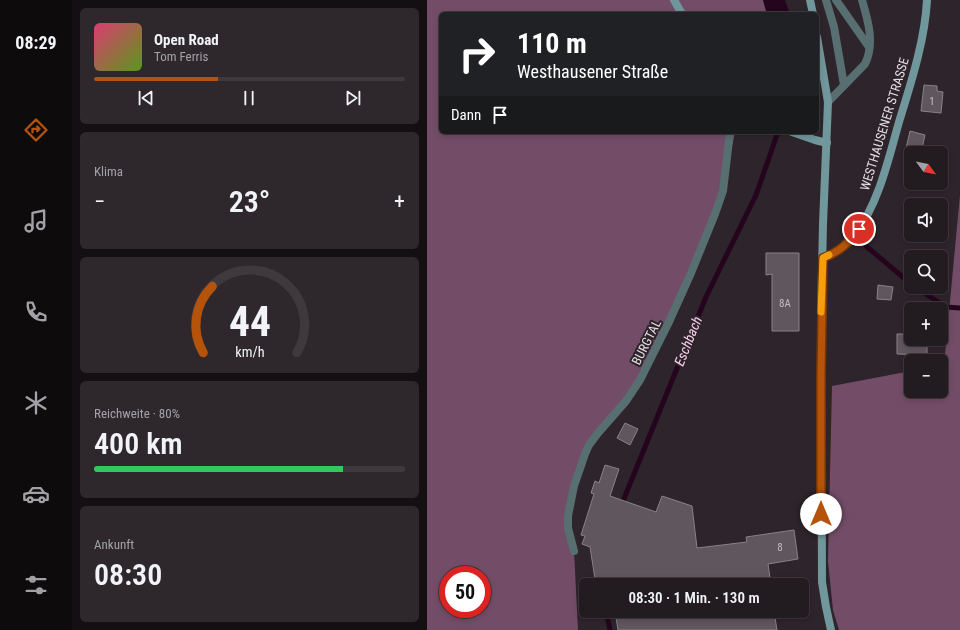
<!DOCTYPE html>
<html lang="de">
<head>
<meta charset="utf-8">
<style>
	:root { --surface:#221b20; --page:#2e282d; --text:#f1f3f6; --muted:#a2a1a5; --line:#3f393e; --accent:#b45309 }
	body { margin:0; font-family:"Roboto Condensed",sans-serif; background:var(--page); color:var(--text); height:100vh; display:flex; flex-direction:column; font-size:15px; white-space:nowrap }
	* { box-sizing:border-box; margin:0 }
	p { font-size:13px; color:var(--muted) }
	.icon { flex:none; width:22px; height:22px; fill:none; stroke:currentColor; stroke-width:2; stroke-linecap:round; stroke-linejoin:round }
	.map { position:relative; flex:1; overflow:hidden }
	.side { display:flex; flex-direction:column; gap:8px; padding:8px; background:#130f12; width:355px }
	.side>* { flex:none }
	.top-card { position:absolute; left:12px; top:12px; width:380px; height:122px; border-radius:6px; box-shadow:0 2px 6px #0003,0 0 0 1px var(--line); background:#202124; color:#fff; overflow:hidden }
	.needle { width:26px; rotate:122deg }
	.fabs { position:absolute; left:477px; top:146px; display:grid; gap:8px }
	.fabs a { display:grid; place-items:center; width:44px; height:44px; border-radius:6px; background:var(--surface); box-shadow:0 2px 6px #0003,0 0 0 1px var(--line); font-size:20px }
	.speed { position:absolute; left:12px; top:566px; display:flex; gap:8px; font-size:20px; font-weight:700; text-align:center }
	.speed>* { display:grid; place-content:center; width:52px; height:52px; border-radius:50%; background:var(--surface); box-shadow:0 2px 6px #0003,0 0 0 1px var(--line); line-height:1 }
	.speed .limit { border:6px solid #d22; background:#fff; color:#111 }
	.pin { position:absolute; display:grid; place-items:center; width:34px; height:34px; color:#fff; margin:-17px; border:2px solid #fff; border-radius:50%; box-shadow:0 1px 4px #0007 }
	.me { position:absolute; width:44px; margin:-22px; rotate:0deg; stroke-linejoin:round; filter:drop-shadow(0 0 3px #0008) }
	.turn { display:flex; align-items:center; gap:14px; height:84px; padding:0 12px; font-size:18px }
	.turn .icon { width:52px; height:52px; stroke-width:2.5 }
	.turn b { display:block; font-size:28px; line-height:34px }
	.then { display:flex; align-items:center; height:38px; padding:0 12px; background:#0003; gap:8px; font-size:15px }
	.big { font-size:30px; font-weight:600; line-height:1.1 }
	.side .widget { flex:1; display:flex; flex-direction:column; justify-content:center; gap:6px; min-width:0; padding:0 14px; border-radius:6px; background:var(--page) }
	.side .dial { align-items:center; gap:0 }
	.dial svg { height:104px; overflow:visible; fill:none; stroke:var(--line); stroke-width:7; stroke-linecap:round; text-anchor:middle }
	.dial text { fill:var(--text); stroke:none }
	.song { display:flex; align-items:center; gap:12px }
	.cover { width:48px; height:48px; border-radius:6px; background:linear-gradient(135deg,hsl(340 70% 55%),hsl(90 70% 35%)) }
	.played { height:4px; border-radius:2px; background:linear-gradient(90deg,var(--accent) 40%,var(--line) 40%) }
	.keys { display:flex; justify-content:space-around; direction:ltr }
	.heat { display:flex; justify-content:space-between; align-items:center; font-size:22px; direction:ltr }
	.charge { height:6px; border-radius:3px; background:linear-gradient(90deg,#34c759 80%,var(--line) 0) }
	.trip { position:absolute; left:152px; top:578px; width:230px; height:40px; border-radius:6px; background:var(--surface); box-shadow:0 2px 6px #0003,0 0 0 1px var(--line); font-weight:600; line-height:40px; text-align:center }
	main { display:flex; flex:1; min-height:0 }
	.tabs { display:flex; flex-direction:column; width:72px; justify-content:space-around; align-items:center; background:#0e0b0d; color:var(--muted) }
	.tabs .icon { width:28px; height:28px }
	.tabs .current { color:var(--accent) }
	.tabs b { font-size:18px; color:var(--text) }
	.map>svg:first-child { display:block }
	.forest { fill:#734d67; fill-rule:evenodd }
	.water { fill:#24051d }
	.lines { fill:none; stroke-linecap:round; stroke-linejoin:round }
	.stream { stroke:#24051d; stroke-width:5 }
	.building { fill:#60565d; stroke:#8b8087 }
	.service { stroke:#576f71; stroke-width:8 }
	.secondary { stroke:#70979b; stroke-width:8 }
	.route-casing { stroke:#753606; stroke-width:10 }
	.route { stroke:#b45309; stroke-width:7 }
	.slow { stroke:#f59e0b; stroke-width:7 }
	.labels { text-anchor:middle; stroke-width:4; stroke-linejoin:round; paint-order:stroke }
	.number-label { font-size:11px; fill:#c3bcc1 }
	.street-label { font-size:13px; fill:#e4dee2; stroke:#2e242b }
	.water-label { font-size:14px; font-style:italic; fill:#fcd4ee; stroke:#2e242b }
</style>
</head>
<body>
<main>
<nav class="tabs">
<b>08:29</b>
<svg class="icon current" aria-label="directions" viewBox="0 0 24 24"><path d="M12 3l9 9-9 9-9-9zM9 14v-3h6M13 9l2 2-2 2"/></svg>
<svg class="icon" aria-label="music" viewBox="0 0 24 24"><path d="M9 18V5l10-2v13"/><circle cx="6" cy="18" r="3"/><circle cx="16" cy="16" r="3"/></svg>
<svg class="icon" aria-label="phone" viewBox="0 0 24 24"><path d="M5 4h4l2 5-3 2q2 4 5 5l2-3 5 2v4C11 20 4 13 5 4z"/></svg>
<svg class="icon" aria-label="climate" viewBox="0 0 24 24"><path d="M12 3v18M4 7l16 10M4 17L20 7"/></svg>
<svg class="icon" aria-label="car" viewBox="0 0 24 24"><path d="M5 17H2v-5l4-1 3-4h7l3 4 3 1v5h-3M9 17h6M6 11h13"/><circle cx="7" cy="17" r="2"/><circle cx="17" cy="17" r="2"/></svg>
<svg class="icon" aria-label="filters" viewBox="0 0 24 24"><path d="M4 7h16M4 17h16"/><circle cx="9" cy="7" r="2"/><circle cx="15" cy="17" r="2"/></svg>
</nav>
<section class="side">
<div class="widget">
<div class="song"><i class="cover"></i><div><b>Open Road</b><p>Tom Ferris</p></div></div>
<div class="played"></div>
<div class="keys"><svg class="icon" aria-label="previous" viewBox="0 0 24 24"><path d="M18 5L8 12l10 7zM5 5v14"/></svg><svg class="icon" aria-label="pause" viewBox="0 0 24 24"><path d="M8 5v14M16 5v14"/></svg><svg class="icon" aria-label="next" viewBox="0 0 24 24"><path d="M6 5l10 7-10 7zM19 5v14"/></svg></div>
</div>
<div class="widget"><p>Klima</p>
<div class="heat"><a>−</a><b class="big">23°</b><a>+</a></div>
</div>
<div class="widget dial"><svg viewBox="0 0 100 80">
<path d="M14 69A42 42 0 1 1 86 69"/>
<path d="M14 69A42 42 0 0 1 21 18" stroke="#b45309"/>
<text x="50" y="56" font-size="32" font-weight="700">44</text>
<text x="50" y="72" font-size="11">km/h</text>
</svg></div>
<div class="widget"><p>Reichweite · 80%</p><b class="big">400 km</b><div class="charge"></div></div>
<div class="widget"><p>Ankunft</p><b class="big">08:30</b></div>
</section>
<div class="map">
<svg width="533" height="630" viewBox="0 0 533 630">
	<rect width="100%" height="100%" fill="#2e242b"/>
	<g class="forest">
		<path d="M0,0H336L340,14H14V132H308L296,191L213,380L162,445L141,516L147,551L151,630H0ZM21,575H55V609H21Z"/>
		<polygon points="533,195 533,630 412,630 406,610 401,561 405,386 484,371 484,391 514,391 514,366 517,365"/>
	</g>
	<polygon class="water" points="336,0 358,0 363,14 340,14"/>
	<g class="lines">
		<g class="stream">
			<polyline points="439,246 484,284"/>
			<polyline points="488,287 519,307 533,308"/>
			<polyline points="194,506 279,297 329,195 351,132"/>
			<polyline points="174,584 175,585"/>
			<polyline points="179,611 183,630"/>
		</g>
	</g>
	<g class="building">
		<polygon points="497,85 510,86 510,91 516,92 514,113 494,111"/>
		<polygon points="483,131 498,135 494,153 478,153"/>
		<polygon points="339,253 372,253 372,331 345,331 345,274 339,275"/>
		<polygon points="451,285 466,287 464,300 450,299"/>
		<polygon points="470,334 484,334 484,339 500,339 500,355 470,354"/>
		<polygon points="198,423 211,429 203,445 190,438"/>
		<polygon points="178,465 192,469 183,496 229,512 235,496 265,506 270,548 320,542 319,537 367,530 371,559 341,564 344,585 179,585 178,578 168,579 163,547 155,544 158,536 154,535 167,494 164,493 168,481 172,483"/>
		<polygon points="188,611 347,611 350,630 191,630"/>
	</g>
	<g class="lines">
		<g class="service">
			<polyline points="399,0 407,27 417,85"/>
			<polyline points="409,0 442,47"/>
			<path d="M401,102L438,64C448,44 441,20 435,0"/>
			<polyline points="147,551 141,528 141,516 147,486 158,454 162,445 171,433 199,401 213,380 241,324 264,273 288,214 296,191 303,132"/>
		</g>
		<g class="secondary">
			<polyline points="247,0 255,14"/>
			<polyline points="383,0 386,14"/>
			<polyline points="390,37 401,102 396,224 394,314 395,582 399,607 404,630"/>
			<polyline points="365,132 388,140 400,143"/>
			<path d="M396,258C409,253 419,247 428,235C452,202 461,161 472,122C484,83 498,40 500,0"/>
		</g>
	</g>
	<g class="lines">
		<g class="route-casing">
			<path id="route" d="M394,514V375L396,258C412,252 422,243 432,229"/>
		</g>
		<use href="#route" class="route"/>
		<polyline class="slow" points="394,312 396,258 402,255"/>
	</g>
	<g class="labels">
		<g class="number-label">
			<text x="505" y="105">1</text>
			<text x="358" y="307">8A</text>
			<text x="353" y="551">8</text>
		</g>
		<g class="street-label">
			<text transform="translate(457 124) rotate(-73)" y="5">WESTHAUSENER STRASSE</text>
			<text transform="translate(219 342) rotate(-63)" y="5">BURGTAL</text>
		</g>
		<g class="water-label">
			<text transform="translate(261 341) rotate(-68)" y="5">Eschbach</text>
		</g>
	</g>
</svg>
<div class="fabs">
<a><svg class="needle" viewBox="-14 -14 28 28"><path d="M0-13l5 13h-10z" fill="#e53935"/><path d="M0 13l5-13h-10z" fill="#a2a1a5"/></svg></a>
<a><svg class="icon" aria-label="sound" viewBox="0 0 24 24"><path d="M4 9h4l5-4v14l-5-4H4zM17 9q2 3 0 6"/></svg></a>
<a><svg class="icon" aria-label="search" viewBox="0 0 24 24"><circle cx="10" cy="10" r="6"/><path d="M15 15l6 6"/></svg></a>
<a>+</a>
<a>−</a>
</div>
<div class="speed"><div class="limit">50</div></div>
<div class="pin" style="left:432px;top:229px;background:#d93025"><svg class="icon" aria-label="arrive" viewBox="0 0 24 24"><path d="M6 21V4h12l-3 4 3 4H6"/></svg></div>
<svg class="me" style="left:394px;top:514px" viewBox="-20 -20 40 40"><circle r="19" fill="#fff"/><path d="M0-13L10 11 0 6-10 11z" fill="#b45309"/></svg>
<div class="trip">08:30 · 1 Min. · 130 m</div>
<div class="top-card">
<div class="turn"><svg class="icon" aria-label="right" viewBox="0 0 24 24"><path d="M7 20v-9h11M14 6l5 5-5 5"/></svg><div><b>110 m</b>Westhausener Straße</div></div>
<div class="then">Dann<svg class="icon" aria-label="arrive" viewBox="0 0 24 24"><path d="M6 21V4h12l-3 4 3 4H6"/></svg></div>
</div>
</div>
</main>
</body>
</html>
